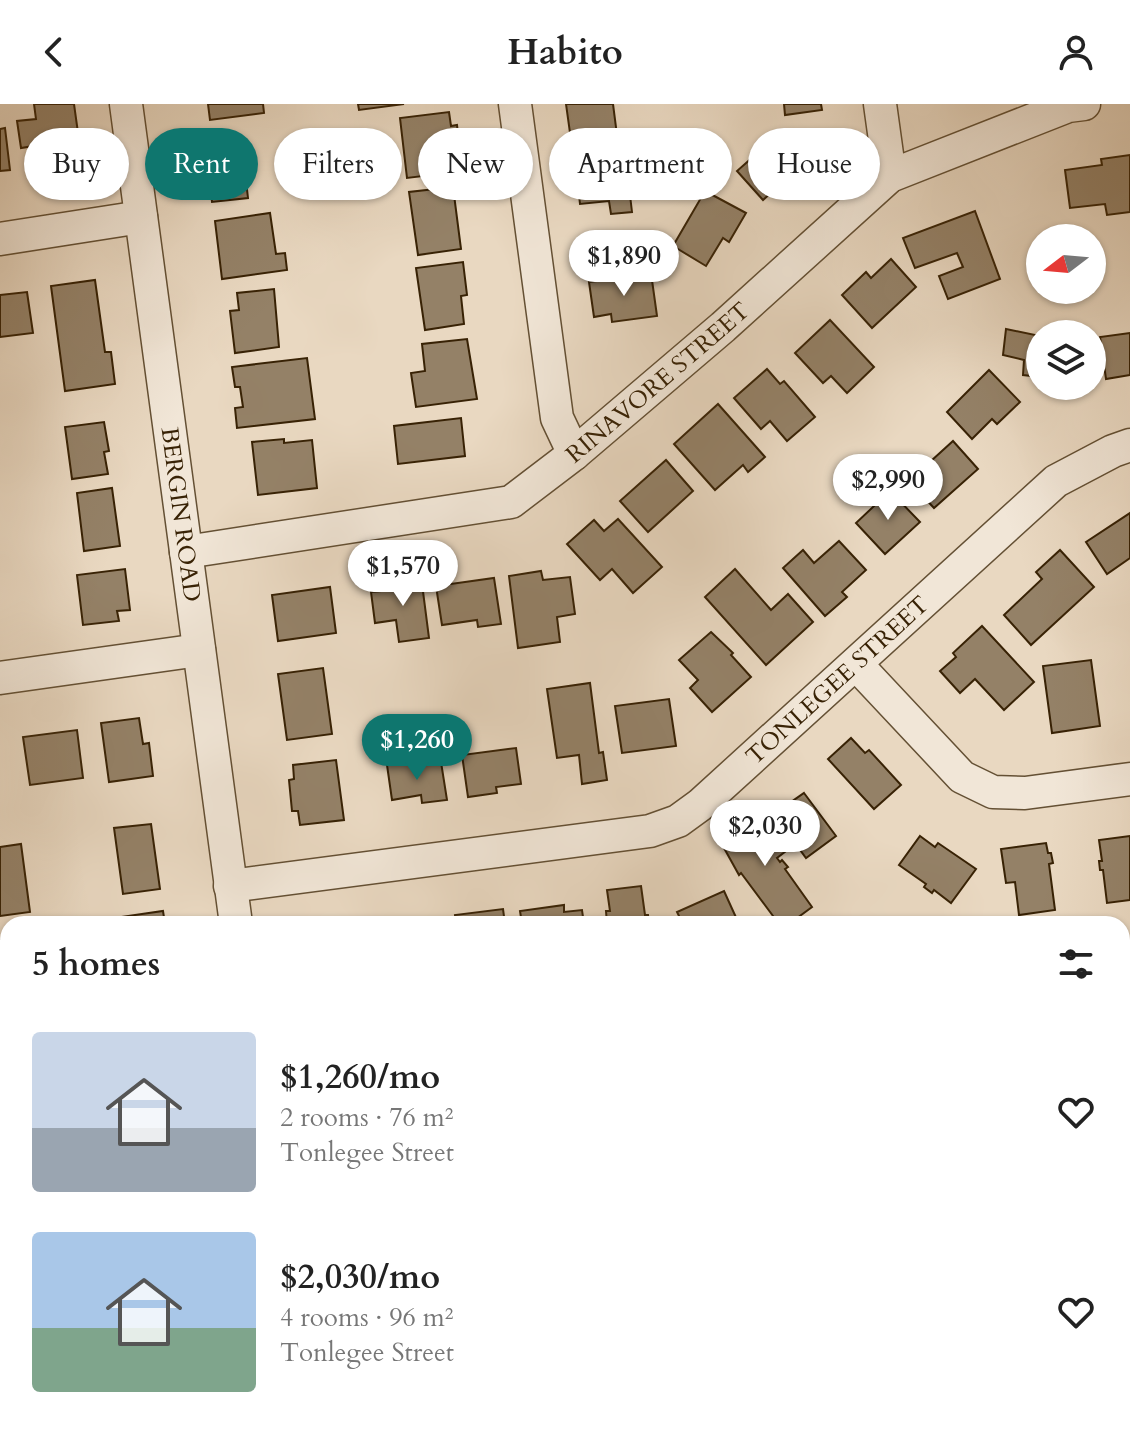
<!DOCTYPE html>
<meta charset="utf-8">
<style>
body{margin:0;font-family:Cardo,serif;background:#f2f2f2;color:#222;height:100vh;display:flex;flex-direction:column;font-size:30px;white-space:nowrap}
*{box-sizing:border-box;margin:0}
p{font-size:26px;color:#767676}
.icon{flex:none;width:44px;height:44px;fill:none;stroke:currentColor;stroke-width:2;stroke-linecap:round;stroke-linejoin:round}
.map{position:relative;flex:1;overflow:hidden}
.drawer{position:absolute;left:0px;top:812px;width:1130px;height:514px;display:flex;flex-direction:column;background:#fff;border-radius:24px 24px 0 0;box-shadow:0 2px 6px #0004}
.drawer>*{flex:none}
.top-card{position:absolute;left:24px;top:24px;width:1082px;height:72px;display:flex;gap:16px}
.needle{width:52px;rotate:254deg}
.fabs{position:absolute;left:1026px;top:120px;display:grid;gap:16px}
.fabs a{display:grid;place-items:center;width:80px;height:80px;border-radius:50%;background:#fff;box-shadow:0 2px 6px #0004;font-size:40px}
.price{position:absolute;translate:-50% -68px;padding:0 18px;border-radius:28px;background:#fff;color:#222;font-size:26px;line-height:52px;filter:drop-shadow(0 2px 4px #0008)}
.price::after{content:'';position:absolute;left:50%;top:48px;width:24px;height:18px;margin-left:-12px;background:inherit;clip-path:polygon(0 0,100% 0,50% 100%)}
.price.active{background:#0f766e;color:#fff}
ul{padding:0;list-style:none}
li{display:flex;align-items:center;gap:24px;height:200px;padding:0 32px}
li span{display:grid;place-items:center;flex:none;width:224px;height:160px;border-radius:8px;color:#555}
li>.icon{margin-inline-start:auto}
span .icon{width:96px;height:96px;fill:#fffc;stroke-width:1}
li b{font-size:34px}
h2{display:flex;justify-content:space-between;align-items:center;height:96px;padding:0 32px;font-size:34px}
.pill{padding:0 28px;border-radius:36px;background:#fff;box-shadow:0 2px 6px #0004;font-size:28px;line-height:72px}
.pill.active{background:#0f766e;color:#fff}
header{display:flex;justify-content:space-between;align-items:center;height:104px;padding:0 32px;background:#fff;font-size:36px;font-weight:600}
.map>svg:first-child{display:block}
.green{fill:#cbb9a1;stroke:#826e53;stroke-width:2}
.building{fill:#948167;stroke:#382205;stroke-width:2}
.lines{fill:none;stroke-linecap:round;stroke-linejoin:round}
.street-casing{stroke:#645034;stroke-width:35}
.street{stroke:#f1e6d7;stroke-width:32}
.labels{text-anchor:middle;stroke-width:6;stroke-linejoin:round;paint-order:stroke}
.street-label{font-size:24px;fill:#382205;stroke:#f1e6d7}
</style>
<header><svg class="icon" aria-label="back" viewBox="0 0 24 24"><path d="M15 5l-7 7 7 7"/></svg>Habito<svg class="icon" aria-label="person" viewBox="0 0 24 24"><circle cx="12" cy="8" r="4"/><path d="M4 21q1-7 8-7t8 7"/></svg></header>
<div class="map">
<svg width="1130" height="1325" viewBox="0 0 1130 1325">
<rect width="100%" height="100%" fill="#e9d8c1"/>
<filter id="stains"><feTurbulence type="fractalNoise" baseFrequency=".0025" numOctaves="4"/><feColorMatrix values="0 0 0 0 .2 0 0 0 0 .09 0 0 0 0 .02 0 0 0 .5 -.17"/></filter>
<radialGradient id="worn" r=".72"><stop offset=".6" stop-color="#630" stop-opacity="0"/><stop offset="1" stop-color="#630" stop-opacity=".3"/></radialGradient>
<!-- green -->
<path class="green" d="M1130,1200v125h-225l-1,-7h218v-117z"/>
<!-- building -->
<g class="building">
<path d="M34,0h40l5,36 -13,2 4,31 -25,4 -5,-32 -19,3 -4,-27 19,-2z"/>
<path d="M208,0h55l1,9 -54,7z"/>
<path d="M358,0h46l-45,6z"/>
<path d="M566,0h47l4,31 -46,5z"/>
<path d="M784,0h37l1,6 -37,5z"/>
<path d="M449,8l2,14 6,-1 2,18 -6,1 4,28 -50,6 -7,-60z"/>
<path d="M5,24l5,42 -10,1v-42z"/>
<path d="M780,29l34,40 -19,18 -10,-11 -22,20 -26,-29z"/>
<path d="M241,34l7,60 -36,4 -3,-24h-5l-4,-35z"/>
<path d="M625,49l7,59 -21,2 -2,-13 -29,3 -5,-45z"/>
<path d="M1130,51v57l-23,3 -2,-11 -35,4 -5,-38 37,-5 -1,-6z"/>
<path d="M453,83l8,62 -43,6 -9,-63z"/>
<path d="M705,87l41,22 -17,29 -6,-4 -17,28 -33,-20z"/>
<path d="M975,107l25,68 -52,20 -9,-23 24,-9 -6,-14 -42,15 -12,-30z"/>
<path d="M270,109l6,41 9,-1 2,17 -65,9 -7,-58z"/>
<path d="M891,155l25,28 -44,41 -30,-33 24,-23 5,6z"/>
<path d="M463,158l4,33 -6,1 3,28 -39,6 -9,-62z"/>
<path d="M631,169v3l20,-3 6,43 -45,6 -1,-8 -17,3 -5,-35 31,-4v-3z"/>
<path d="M95,176l10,72h6l4,32 -50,7 -14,-105z"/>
<path d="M274,185l5,58 -44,6 -5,-42 9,-1 -2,-17z"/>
<path d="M27,188l6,41 -33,4v-42z"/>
<path d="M830,216l44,47 -27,26 -16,-17 -8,7 -28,-30z"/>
<path d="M1006,225l34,7v41l-17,-2 1,-15 -21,-5z"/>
<path d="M1130,229v42l-24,4 -6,-42z"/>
<path d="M467,235l10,60 -61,8 -5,-34 14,-2 -3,-27z"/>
<path d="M307,254l8,61 -78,9 -2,-20 8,-1 -3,-20h-5l-3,-20z"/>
<path d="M767,265l13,15 4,-3 31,36 -28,24 -17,-20 -9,8 -27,-31z"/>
<path d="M989,266l31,32 -23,22 -5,-5 -20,20 -25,-27z"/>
<path d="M718,300l47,53 -17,15 -5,-7 -28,25 -41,-46z"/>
<path d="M461,314l4,38 -67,8 -4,-38z"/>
<path d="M104,318l5,29 -5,1 4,22 -36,5 -7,-52z"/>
<path d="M284,335v4l28,-3 5,48 -59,7 -6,-53z"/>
<path d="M953,337l25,28 -44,39 -25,-27z"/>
<path d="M666,356l27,31 -45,41 -28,-31z"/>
<path d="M112,384l8,58 -36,5 -7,-58z"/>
<path d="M890,387l30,31 -35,32 -29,-31z"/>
<path d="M1130,409v45l-23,16 -21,-32z"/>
<path d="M618,415l44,48 -29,26 -21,-24 -12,11 -33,-36 27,-24 10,11z"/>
<path d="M839,437l27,29 -24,22 5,5 -22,19 -42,-48 20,-18 11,13z"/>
<path d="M1060,446l34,37 -63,58 -27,-30 38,-36 -6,-7z"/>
<path d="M125,465l5,41 -13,1 2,10 -36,4 -6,-50z"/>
<path d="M735,465l36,41 17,-16 25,28 -47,43 -61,-68z"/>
<path d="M541,467l2,9 27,-3 5,37 -18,3 3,25 -42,6 -9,-72z"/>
<path d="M421,472l8,62 -30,4 -3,-22 -21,3 -4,-31 20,-2 -1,-10z"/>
<path d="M494,474l7,46 -23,3 -1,-7 -35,5 -6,-39z"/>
<path d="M330,483l6,46 -58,8 -6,-46z"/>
<path d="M982,522l52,56 -30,28 -29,-31 -15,14 -20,-22 16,-14 -3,-4z"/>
<path d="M711,528l22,21 -2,2 20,22 -39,35 -22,-24 8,-8 -19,-20z"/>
<path d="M1091,556l9,66 -48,7 -9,-67z"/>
<path d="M323,564l9,66 -45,6 -9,-66z"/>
<path d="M590,579l9,70 4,-1 4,28 -25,4 -3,-29 -22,3 -10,-69z"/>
<path d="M669,595l7,47 -54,7 -7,-47z"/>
<path d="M139,614l4,26 6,-1 4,33 -44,6 -8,-59z"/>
<path d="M77,626l6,48 -53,7 -7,-48z"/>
<path d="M851,634l14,15 4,-3 32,35 -27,24 -46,-50z"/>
<path d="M516,644l5,36 -25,3 1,6 -29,4 -6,-42z"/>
<path d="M336,656l8,60 -44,5 -2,-14h-6l-3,-31 5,-1 -1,-14z"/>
<path d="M410,657l1,5 30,-4 6,38 -25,3 -1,-8 -29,5 -5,-35z"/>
<path d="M804,689l32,43 -30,22 -32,-44z"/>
<path d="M756,707l30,40 -9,7 3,4 2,-2 6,7 -3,2 27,38 -23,17h-10l-38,-51 -2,2 -20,-36z"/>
<path d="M151,720l9,65 -37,5 -9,-66z"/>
<path d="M920,732l15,11 3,-4 38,26 -25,34 -17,-13 -2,3 -8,-6 2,-3 -27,-19z"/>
<path d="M1130,732v64l-23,3 -4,-33h-3l-1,-9h3l-3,-21z"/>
<path d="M1046,739l2,10h3l2,10 -4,1 6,46 -36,5 -4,-33 -9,1 -5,-34z"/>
<path d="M21,740l9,68 -30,4v-69z"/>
<path d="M641,782l4,29h3l1,9h-42l-1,-13h4l-3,-21z"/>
<path d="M724,787l15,33h-56l-6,-12z"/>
<path d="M564,801v7l18,-2 2,14h-62l-2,-13z"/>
<path d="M503,805l2,15h-49l-1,-9z"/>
<path d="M163,807l2,13h-50l-1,-6z"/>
<path d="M8,835v59l-8,1v-59z"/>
<path d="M1130,853v78l-8,1v-78z"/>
<path d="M8,915v59l-8,1v-59z"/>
<path d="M1130,950v54l-7,1 -1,-54z"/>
<path d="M8,992v61l-2,1 -6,-61z"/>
<path d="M1130,1152v43h-1l-5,-42z"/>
<path d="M47,1318l27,2 47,-2 1,7h-74z"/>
<path d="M202,1318h39l1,7h-39z"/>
<path d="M376,1318h32l1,7h-32z"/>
<path d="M444,1318h60l1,7h-60z"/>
<path d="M534,1318h60l1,7h-60z"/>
<path d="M636,1318h38l1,7h-38z"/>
<path d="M696,1318h76l6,7h-85l5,-5z"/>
<path d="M791,1318h49l-7,7h-35z"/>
</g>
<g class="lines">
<!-- street casing -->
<g class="street-casing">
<g id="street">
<path id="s1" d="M126,0l110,820"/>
<path d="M515,0l42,314 17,36"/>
<path d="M880,0l10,72"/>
<path d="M0,135l141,-22"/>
<path id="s2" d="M186,448l325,-50 63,-48 149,-127 167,-151 178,-70 16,-2"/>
<path d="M856,560l106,113 31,15 32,1 105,-14"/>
<path d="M0,574l199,-28"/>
<path id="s3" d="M230,782l420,-55 28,-10 22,-16 356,-324 57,-30 17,-6"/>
<path d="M304,1318l1,7"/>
</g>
</g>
<!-- street -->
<use href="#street" class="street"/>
</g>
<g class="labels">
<!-- street labels -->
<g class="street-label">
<text dy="8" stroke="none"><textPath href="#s2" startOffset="518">RINAVORE STREET</textPath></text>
<text dy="8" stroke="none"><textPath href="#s1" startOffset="414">BERGIN ROAD</textPath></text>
<text dy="8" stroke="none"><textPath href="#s3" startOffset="666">TONLEGEE STREET</textPath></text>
</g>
</g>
<rect width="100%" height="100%" filter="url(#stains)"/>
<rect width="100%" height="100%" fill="url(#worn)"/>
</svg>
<div class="fabs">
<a><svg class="needle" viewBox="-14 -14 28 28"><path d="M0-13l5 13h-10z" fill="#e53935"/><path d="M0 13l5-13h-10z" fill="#767676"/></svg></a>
<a><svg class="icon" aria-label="layers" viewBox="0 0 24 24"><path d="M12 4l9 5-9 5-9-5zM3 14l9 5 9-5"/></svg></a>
</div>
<b class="price" style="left:624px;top:194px">$1,890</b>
<b class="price" style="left:888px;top:418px">$2,990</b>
<b class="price" style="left:403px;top:504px">$1,570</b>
<b class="price active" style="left:417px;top:678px">$1,260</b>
<b class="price" style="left:765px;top:764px">$2,030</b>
<div class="top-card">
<a class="pill">Buy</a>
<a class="pill active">Rent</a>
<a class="pill">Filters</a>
<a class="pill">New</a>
<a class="pill">Apartment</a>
<a class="pill">House</a>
</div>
<section class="drawer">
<h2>5 homes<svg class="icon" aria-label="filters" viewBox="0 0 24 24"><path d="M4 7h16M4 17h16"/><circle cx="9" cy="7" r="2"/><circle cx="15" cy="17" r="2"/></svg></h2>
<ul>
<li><span style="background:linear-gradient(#c9d6e8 60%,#9aa5b1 0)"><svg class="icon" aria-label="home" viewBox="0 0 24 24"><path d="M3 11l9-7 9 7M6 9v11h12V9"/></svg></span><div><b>$1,260/mo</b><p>2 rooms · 76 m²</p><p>Tonlegee Street</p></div><svg class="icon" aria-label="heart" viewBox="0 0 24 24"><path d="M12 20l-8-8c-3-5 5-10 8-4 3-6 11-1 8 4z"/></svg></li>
<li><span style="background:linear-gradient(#a9c7e8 60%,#7fa58c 0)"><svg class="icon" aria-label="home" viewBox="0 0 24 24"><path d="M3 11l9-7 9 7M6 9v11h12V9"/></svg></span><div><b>$2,030/mo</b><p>4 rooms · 96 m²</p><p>Tonlegee Street</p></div><svg class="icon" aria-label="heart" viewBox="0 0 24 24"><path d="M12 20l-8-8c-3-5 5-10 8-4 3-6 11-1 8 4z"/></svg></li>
</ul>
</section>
</div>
